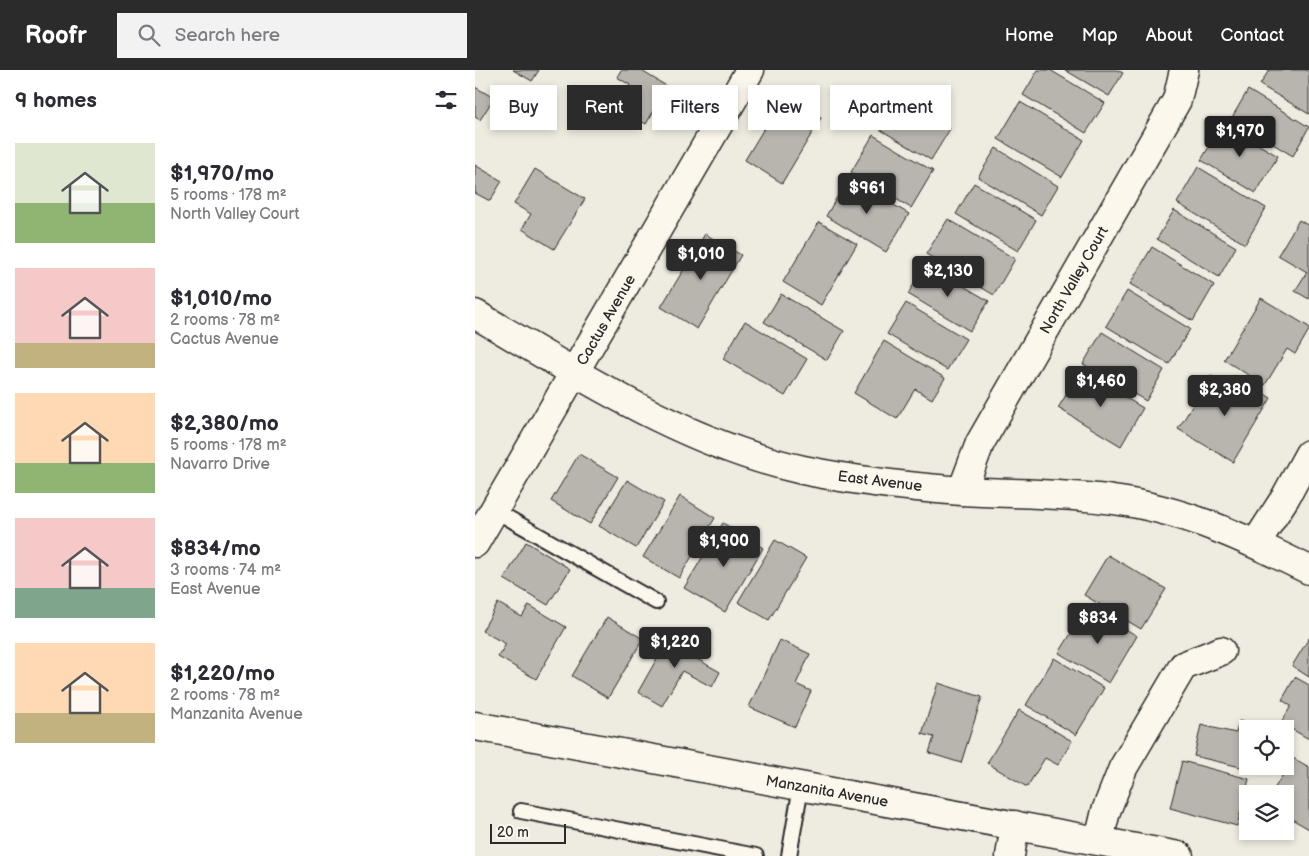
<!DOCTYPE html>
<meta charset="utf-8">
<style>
body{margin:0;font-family:"Balsamiq Sans",sans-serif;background:#f2f2f3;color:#2b2b33;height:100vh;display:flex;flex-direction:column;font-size:19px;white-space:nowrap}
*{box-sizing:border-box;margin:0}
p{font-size:16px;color:#7c7c81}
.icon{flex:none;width:28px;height:28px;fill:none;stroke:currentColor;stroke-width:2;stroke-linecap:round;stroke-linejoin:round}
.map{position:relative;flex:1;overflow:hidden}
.drawer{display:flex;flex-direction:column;background:#fff;width:475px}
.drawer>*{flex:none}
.hud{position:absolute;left:15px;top:15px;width:475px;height:45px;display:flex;gap:10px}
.buttons{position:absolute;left:764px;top:650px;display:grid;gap:10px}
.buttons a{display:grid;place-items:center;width:55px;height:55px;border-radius:0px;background:#fff;box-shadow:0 2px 8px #0003;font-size:25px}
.scale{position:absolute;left:15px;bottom:12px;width:76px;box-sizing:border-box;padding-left:5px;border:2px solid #2b2b2b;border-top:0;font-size:14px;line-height:18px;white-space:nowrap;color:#2b2b2b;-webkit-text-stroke:4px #fbf7ec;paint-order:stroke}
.price{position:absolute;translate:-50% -42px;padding:0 11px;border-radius:5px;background:#2b2b2b;color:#fff;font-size:16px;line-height:32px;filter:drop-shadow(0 1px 2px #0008)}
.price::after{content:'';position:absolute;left:50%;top:30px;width:15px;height:11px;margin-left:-8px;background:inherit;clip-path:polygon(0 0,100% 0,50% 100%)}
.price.active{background:#222;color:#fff}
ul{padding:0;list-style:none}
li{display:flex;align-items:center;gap:15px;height:125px;padding:0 15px}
li span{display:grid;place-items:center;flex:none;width:140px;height:100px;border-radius:0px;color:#555}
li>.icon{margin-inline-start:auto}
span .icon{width:60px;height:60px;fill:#fffc;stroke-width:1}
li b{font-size:21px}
h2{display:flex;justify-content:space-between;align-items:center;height:60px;padding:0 15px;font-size:21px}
.pill{padding:0 18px;border-radius:0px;background:#fff;box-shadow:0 2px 8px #0003;font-size:18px;line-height:45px}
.pill.active{background:#2b2b2b;color:#fff}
header{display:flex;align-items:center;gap:30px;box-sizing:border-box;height:70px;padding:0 25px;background:#2b2b2b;color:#fff}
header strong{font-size:24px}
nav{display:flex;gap:28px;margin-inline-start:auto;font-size:18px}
.search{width:350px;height:45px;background:#f2f2f3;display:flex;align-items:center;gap:12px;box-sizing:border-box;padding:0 18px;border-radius:0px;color:#7c7c81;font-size:19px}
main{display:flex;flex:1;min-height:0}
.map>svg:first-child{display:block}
.building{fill:#b8b5ae;stroke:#2b2b2b}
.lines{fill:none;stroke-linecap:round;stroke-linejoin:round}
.lane-casing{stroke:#2b2b2b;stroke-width:18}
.street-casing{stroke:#2b2b2b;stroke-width:31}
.secondary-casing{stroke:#2b2b2b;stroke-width:31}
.lane{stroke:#fbf7ec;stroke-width:14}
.street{stroke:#fbf7ec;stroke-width:28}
.secondary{stroke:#fbf7ec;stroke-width:28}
.labels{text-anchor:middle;stroke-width:5;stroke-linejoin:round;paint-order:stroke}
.street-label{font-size:15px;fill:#2b2b2b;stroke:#fbf7ec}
</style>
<header>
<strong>Roofr</strong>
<div class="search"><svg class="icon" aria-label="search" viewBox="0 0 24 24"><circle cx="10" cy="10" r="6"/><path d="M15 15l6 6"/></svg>Search here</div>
<nav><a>Home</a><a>Map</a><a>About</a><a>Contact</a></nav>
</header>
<main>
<section class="drawer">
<h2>9 homes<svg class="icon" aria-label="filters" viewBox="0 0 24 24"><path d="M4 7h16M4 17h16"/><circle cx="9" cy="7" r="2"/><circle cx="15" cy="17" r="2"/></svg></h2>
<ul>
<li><span style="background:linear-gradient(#dfe7d0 60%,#8fb573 0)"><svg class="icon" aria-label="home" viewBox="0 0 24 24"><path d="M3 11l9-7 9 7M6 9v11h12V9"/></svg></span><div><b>$1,970/mo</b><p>5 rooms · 178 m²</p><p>North Valley Court</p></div></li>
<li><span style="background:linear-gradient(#f6c9c9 75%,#c2b280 0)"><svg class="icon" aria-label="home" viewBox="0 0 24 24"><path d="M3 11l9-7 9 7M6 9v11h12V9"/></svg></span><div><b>$1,010/mo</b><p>2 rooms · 78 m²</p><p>Cactus Avenue</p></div></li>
<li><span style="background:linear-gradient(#ffd9b3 70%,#8fb573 0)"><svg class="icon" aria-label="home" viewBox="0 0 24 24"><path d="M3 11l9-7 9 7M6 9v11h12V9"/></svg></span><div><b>$2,380/mo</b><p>5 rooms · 178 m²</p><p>Navarro Drive</p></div></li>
<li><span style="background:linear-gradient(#f6c9c9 70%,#7fa58c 0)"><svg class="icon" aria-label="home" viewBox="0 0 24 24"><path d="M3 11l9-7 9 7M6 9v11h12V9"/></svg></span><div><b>$834/mo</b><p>3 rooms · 74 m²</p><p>East Avenue</p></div></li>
<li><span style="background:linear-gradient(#ffd9b3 70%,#c2b280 0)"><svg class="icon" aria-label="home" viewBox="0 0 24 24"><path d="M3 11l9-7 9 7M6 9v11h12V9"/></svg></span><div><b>$1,220/mo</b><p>2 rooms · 78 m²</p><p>Manzanita Avenue</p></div></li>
</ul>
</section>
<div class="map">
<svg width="834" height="786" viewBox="0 0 834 786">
<rect width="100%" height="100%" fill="#eeebe0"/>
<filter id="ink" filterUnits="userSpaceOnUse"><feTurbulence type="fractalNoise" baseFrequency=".02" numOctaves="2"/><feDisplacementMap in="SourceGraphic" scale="10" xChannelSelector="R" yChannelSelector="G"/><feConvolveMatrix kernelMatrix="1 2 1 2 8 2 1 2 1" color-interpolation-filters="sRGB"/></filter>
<g filter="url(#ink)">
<!-- building -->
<g class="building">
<path d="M38,0h26l-7,11z"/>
<path d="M146,0h19l28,17 -22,37 -30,-18 14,-21 -13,-8z"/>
<path d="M563,0h12l55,33 -19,30 -63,-38z"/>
<path d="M590,0h52l6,3 -14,23z"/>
<path d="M794,0h37l3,2v42l-49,-29z"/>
<path d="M0,17l19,11 -14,22 -5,-3z"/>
<path d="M773,20l61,37 -16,29 -62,-37z"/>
<path d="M415,22l60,37 -19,31 -60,-36z"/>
<path d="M309,25l37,23 -39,65 -37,-23z"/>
<path d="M545,32l64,38 -22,37 -64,-38z"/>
<path d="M748,54l55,32 -22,37 -55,-33z"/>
<path d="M398,65l60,36 -22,37 -60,-36z"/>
<path d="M521,78l62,38 -17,29 -63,-38z"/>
<path d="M0,95l27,16 -12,20 -15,-8z"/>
<path d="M723,97l68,41 -21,36 -68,-41z"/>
<path d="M60,99l50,30 -31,50 -32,-20 9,-15 -17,-10z"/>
<path d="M373,108l61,36 -23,38 -60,-36z"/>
<path d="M499,113l62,37 -18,31 -62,-37z"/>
<path d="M699,140l62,37 -17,30 -62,-38z"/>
<path d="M473,149l67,40 -21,36 -68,-41z"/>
<path d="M824,150l10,6v73l-14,-8 12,-19 -29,-17z"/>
<path d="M344,152l38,22 -36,61 -38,-23z"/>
<path d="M230,164l36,21 -44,74 -36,-22z"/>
<path d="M677,177l62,38 -21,36 -63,-37z"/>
<path d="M451,194l63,37 -19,30 -62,-37z"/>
<path d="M652,221l63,38 -21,35 -63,-38z"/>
<path d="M306,224l63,37 -17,29 -63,-38z"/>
<path d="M786,228l48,29v3l-14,24 -8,-5 -22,36 -41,-25z"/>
<path d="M431,233l60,36 -19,31 -60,-36z"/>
<path d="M270,251l62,38 -22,37 -62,-37z"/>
<path d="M627,262l62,38 -18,31 -63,-37z"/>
<path d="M409,271l61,37 -13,21 -17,-10 -18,30 -43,-26z"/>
<path d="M606,301l62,37 -22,38 -63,-38z"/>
<path d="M736,306l27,16 7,-10 26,16 -38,64 -55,-33z"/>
<path d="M104,384l39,23 -28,47 -39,-23z"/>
<path d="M152,410l37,22 -28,46 -37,-22z"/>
<path d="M205,426l35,22 -36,60 -36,-21z"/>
<path d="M248,453l40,25 -38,64 -41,-24z"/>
<path d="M300,470l31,18 -37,62 -31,-18z"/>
<path d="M51,472l44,27 -22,36 -44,-26z"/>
<path d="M633,485l58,34 -25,40 -57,-34z"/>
<path d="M23,533l24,14 7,-12 37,22 -30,52 -38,-22 8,-13 -24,-13z"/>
<path d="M613,536l49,30 -28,47 -50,-30z"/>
<path d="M132,547l36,22 -35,59 -36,-22z"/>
<path d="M198,560l24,14 -7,11 30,17 -8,15 -30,-16 -20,35 -24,-14z"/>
<path d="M834,568v39l-17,-11z"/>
<path d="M305,570l30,14 -14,30 15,7 -16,36 -46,-20z"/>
<path d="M579,588l50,30 -28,47 -50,-30z"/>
<path d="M820,607l14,8v54l-28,-16 10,-17 -9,-6z"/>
<path d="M463,613l44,14 -21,66 -32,-10 5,-16 -12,-3z"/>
<path d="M544,640l53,31 -14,24 -13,-7 -18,29 -40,-24z"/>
<path d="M764,651l35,8h-27v37h20l-1,7 -72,-17 7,-31 35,8z"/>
<path d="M818,688l16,9v62l-24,-14v-21h-14z"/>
<path d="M707,691l67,18 -12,47 -67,-18z"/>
</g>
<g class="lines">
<!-- lane casing -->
<g class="lane-casing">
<g id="lane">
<path d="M19,440l162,92"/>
<path d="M46,741l235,45"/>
<path d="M314,786l12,-70"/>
</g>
</g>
<!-- street casing -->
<g class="street-casing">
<g id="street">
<path d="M487,421l18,-48 197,-343 7,-30"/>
<path d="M0,473l275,-473"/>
<path d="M781,473l29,-45 24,-44"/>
<path d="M0,656l704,130"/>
<path d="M624,770l7,-29 17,-43 60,-102 38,-15"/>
<path d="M535,786l5,-31"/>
</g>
</g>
<!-- secondary casing -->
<g class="secondary-casing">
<path id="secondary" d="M0,244c103,60 209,130 328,156 53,11 106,17 159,21 50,3 101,2 151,9 70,9 134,39 196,70"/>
</g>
<!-- lane -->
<use href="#lane" class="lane"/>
<!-- street -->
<use href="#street" class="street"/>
<!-- secondary -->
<use href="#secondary" class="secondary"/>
</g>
</g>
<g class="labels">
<!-- street labels -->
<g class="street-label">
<text transform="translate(599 210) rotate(-60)" y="5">North Valley Court</text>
<text transform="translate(131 250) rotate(-60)" y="5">Cactus Avenue</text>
<text transform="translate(405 411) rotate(7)" y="5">East Avenue</text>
<text transform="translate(352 721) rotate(10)" y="5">Manzanita Avenue</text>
</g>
</g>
</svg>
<div class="buttons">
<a><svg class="icon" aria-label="locate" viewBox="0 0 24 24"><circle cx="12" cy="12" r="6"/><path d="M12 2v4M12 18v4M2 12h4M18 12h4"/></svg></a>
<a><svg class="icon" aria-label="layers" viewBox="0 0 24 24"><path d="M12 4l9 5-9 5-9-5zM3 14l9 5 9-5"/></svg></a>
</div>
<div class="scale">20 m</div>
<b class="price active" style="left:765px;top:88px">$1,970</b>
<b class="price" style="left:392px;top:145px">$961</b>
<b class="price" style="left:226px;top:211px">$1,010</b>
<b class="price" style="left:473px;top:228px">$2,130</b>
<b class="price" style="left:626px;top:338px">$1,460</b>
<b class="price" style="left:750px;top:347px">$2,380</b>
<b class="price" style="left:249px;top:498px">$1,900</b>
<b class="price" style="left:623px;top:575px">$834</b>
<b class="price" style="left:200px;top:599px">$1,220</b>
<div class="hud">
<a class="pill">Buy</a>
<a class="pill active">Rent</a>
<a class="pill">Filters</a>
<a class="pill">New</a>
<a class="pill">Apartment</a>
</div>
</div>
</main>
